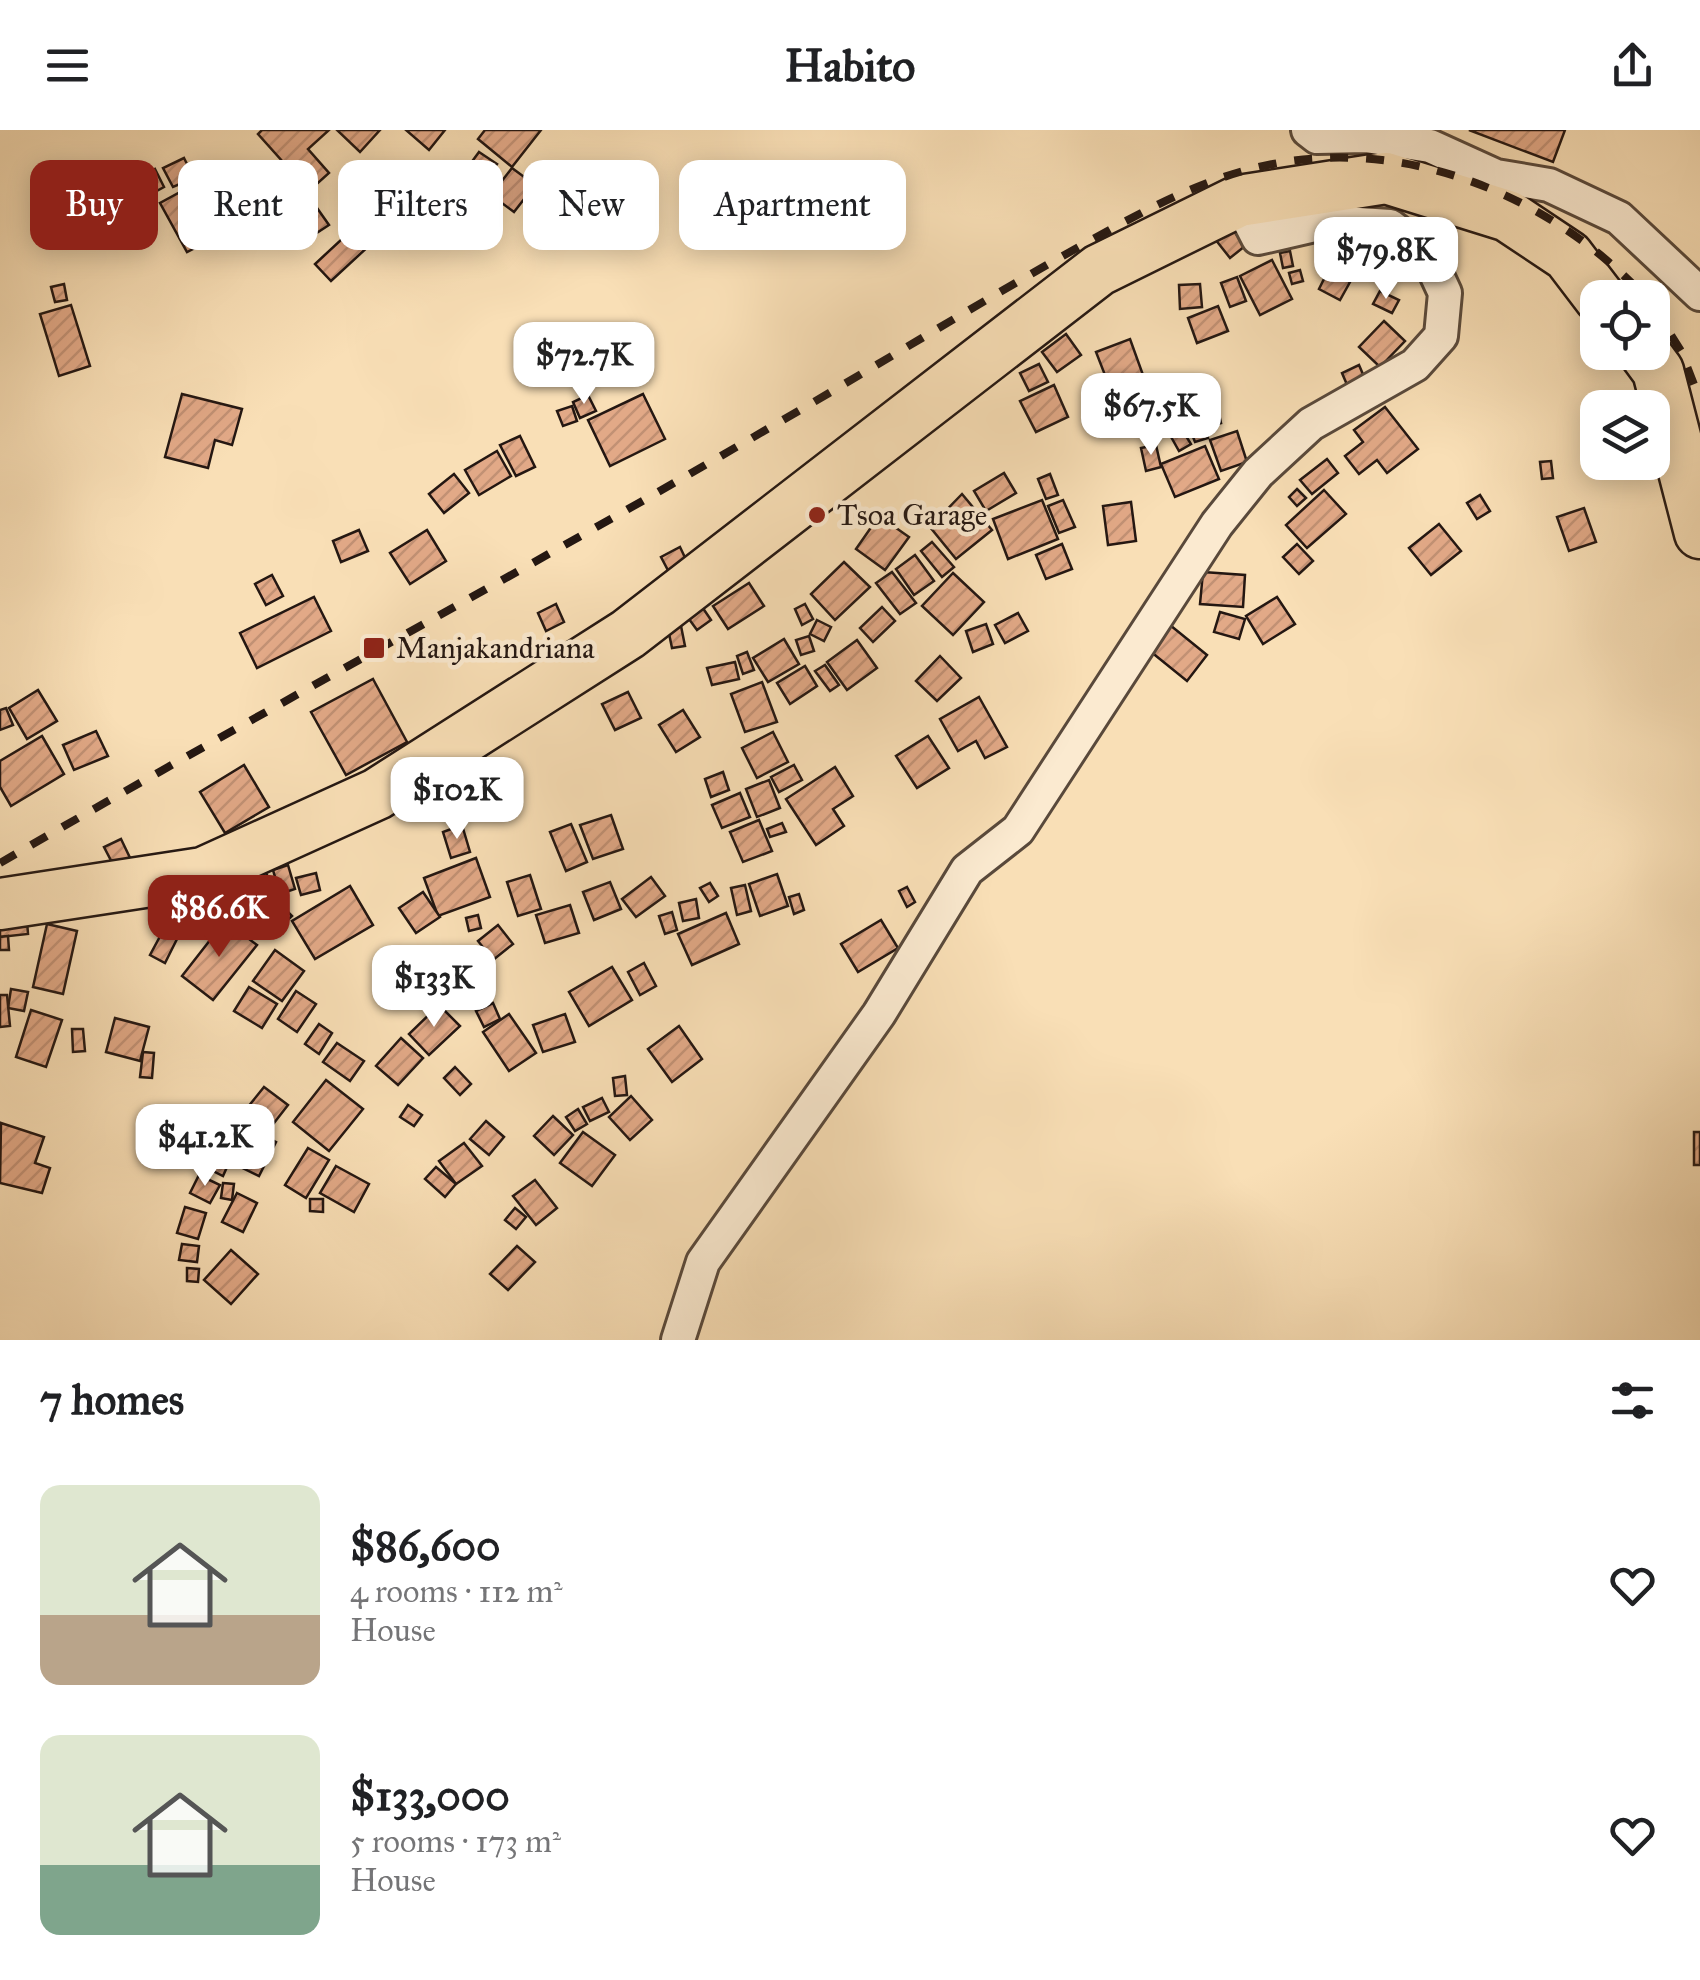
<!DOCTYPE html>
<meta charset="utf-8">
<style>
body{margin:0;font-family:"IM FELL Great Primer",serif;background:#f6f6f6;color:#202124;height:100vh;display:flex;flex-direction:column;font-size:38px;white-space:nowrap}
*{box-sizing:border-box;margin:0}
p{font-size:32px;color:#757577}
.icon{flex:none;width:55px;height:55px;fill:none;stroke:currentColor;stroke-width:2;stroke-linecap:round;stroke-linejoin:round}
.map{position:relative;height:1210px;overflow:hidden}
.drawer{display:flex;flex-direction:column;background:#fff;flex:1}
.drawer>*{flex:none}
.hud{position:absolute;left:30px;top:30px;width:1000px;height:90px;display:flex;gap:20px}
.tools{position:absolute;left:1580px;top:150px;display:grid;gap:20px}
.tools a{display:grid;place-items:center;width:90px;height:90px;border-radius:20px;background:#fff;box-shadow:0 5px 25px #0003;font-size:50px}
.price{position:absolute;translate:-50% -85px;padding:0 22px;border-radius:20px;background:#fff;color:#222;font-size:32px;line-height:65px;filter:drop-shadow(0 2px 5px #0008)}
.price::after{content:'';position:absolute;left:50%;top:60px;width:30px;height:22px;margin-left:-15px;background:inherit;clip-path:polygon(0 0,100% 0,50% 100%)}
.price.active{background:#8f2418;color:#fff}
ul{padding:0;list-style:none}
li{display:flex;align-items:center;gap:30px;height:250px;padding:0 40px}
li span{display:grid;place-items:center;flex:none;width:280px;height:200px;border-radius:20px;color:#555}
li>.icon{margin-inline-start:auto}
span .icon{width:120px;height:120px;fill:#fffc;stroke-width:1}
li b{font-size:42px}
h2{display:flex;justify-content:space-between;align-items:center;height:120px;padding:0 40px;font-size:42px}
.chip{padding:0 35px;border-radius:20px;background:#fff;box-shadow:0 5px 25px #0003;font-size:35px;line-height:90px}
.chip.active{background:#8f2418;color:#fff}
header{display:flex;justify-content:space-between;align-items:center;height:130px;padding:0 40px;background:#fff;font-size:45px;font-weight:800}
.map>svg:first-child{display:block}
.building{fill:url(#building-hatch);stroke:#241712;stroke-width:2.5}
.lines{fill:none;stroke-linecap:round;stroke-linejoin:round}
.street-casing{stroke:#59493b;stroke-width:38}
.primary-casing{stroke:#241712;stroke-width:55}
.street{stroke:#fbead0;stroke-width:32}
.primary{stroke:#f9dfb6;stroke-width:50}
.rail{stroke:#241712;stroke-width:8;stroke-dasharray:18 18;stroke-linecap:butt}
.poi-dot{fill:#8f2418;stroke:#fbead0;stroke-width:4}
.labels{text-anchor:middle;stroke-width:9;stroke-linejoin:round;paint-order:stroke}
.poi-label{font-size:30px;fill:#241712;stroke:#fbead0;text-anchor:start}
</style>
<header><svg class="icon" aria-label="menu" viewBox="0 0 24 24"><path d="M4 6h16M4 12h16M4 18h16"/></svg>Habito<svg class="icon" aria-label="share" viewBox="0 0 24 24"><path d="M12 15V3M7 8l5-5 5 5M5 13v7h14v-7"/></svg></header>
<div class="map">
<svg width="1700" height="1210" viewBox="0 0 1700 1210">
<defs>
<pattern id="building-hatch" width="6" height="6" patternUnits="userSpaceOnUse" patternTransform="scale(2.5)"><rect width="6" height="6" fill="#e2a987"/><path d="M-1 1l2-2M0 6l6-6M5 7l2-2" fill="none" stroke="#c29174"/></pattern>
</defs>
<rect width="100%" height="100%" fill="#f9dfb6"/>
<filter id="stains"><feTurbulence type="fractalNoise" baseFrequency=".002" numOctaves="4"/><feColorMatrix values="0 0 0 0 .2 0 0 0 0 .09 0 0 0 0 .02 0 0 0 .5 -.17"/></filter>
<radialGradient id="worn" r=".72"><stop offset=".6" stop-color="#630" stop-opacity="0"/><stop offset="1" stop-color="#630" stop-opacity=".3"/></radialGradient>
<!-- building -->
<g class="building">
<path d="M262,0h67l-21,19 21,24 -20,18 -51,-57z"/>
<path d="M337,0h43l-20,22z"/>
<path d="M406,0h39l-16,20z"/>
<path d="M485,0h56l-29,37 -34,-28z"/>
<path d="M1469,0h96l-12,32z"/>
<path d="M479,22l18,12 -19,27 -18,-13z"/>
<path d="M184,28l10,20 -21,9 -10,-19z"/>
<path d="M512,38l23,17 -21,27 -23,-17z"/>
<path d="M155,39l9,18 -13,7 -9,-19z"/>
<path d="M206,48l26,51 -45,23 -27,-49z"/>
<path d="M393,49l17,13 -21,28 -17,-12z"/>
<path d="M310,68l19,27 -20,13 -18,-26z"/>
<path d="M369,84l16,17 -54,50 -16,-17z"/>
<path d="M1231,97l14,19 -15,12 -15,-19z"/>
<path d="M1290,121l3,15 -10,2 -3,-15z"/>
<path d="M1272,130l20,39 -32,16 -20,-39z"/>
<path d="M1300,140l3,11 -11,3 -3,-11z"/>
<path d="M1328,141l22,11 -10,18 -21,-11z"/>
<path d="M1237,147l9,24 -16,6 -9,-24z"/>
<path d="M64,154l3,16 -12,2 -4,-15z"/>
<path d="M1200,154l2,23 -22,2 -1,-24z"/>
<path d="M1380,161l19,9 -7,13 -19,-9z"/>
<path d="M71,175l19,61 -31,10 -19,-62z"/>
<path d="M1218,176l10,25 -31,12 -9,-25z"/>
<path d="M1384,191l21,20 -25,26 -21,-20z"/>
<path d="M1066,204l15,21 -24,17 -15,-20z"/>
<path d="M1130,209l13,36 -33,13 -14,-36z"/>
<path d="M1039,234l9,18 -19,9 -9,-18z"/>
<path d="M1359,235l6,14 -17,8 -6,-14z"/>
<path d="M1054,255l14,32 -32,15 -16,-31z"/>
<path d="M182,264l60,15 -10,36 -17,-5 -7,28 -43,-11z"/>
<path d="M643,264l22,45 -55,27 -22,-46z"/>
<path d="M588,265l8,16 -16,7 -7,-16z"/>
<path d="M572,276l5,15 -14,5 -6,-15z"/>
<path d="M1385,277l33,42 -31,24 -10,-13 -18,14 -14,-18 18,-14 -9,-12z"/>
<path d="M1218,279l3,14 -11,3 -4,-14z"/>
<path d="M1200,289l8,19 -13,4 -7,-18z"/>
<path d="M1181,298l10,16 -12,7 -9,-16z"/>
<path d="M1237,301l10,31 -26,9 -11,-31z"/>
<path d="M520,306l15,31 -19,9 -16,-31z"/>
<path d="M1156,315l5,22 -15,4 -5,-23z"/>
<path d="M1205,316l14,33 -44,18 -14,-33z"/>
<path d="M497,321l14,25 -32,19 -14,-25z"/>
<path d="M1327,329l11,14 -26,21 -12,-14z"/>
<path d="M1551,331l2,17 -11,1 -2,-17z"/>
<path d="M1004,343l12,20 -30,18 -12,-20z"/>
<path d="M454,344l15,19 -25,20 -15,-19z"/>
<path d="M1050,344l8,21 -12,4 -8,-20z"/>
<path d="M1297,359l9,9 -9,8 -8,-9z"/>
<path d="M1324,360l22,24 -39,34 -21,-23z"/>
<path d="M962,364l30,36 -36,29 -26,-32z"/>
<path d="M1480,365l10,16 -13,8 -10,-16z"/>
<path d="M1042,370l16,39 -50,20 -15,-40z"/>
<path d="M1063,370l12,27 -16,6 -11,-27z"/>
<path d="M1131,372l5,39 -28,4 -5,-39z"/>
<path d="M1584,378l12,34 -27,9 -12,-34z"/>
<path d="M879,386l30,21 -24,33 -29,-21z"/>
<path d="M1439,394l22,27 -30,24 -22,-27z"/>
<path d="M359,400l9,21 -27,11 -8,-21z"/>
<path d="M427,400l19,31 -36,23 -20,-31z"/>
<path d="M932,412l22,25 -12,10 -21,-26z"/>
<path d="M1062,414l10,25 -26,10 -10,-24z"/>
<path d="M1297,414l16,17 -14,13 -16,-17z"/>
<path d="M680,417l9,19 -18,10 -10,-19z"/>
<path d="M915,425l19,26 -20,14 -18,-26z"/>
<path d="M844,432l26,25 -35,33 -24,-26z"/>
<path d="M892,442l24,31 -16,11 -24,-31z"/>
<path d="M1203,442l42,3 -2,32 -43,-3z"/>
<path d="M953,443l31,29 -31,33 -31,-29z"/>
<path d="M272,445l11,21 -17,9 -11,-21z"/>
<path d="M749,453l15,23 -36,23 -15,-23z"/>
<path d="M314,467l17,34 -74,37 -17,-35z"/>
<path d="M1277,467l18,27 -32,20 -17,-28z"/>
<path d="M696,468l15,22 -14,10 -16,-22z"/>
<path d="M556,474l8,18 -18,9 -8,-18z"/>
<path d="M805,474l8,15 -11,6 -7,-16z"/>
<path d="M882,477l13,14 -22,21 -13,-14z"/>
<path d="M1220,482l25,7 -6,20 -25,-7z"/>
<path d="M1018,483l10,18 -23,12 -10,-18z"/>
<path d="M679,486l6,30 -13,2 -6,-29z"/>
<path d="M817,490l14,7 -7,14 -14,-7z"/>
<path d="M1165,491l42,34 -20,26 -42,-34z"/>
<path d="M986,494l7,20 -20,8 -7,-21z"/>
<path d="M809,506l5,15 -13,4 -5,-15z"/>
<path d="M784,509l15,25 -31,18 -15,-24z"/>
<path d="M857,510l20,28 -30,22 -20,-28z"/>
<path d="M747,522l7,18 -11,4 -6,-18z"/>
<path d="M940,526l21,22 -24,23 -21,-20z"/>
<path d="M735,532l4,17 -27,6 -5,-17z"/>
<path d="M825,535l14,20 -9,6 -15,-20z"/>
<path d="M805,536l12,20 -27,18 -13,-21z"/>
<path d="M373,549l34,63 -61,33 -35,-63z"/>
<path d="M762,552l15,40 -32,10 -14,-38z"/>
<path d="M38,560l19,31 -30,18 -18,-31z"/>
<path d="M628,562l13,26 -26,12 -13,-26z"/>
<path d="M979,567l28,50 -22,11 -9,-17 -18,10 -18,-32z"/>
<path d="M6,578l7,17 -13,5v-20z"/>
<path d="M683,580l17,27 -24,15 -17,-27z"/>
<path d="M96,601l12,25 -34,14 -11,-25z"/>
<path d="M773,602l15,30 -31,16 -15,-30z"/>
<path d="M42,606l22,38 -53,32 -11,-19v-26z"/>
<path d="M928,606l21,32 -32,20 -21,-32z"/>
<path d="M244,635l25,42 -44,26 -25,-41z"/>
<path d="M794,635l8,15 -23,12 -8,-15z"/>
<path d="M835,637l18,29 -20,13 11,17 -28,19 -30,-46z"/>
<path d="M723,642l6,18 -18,7 -6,-18z"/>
<path d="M769,650l11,28 -23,9 -11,-28z"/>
<path d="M740,663l10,24 -28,11 -10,-23z"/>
<path d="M611,685l12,34 -30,10 -13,-34z"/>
<path d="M759,690l13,31 -29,11 -13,-30z"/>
<path d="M782,693l4,9 -16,5 -3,-8z"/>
<path d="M571,694l16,38 -21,9 -16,-39z"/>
<path d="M462,695l8,27 -19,6 -8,-26z"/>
<path d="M121,709l11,23 -16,8 -12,-23z"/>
<path d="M476,728l14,39 -52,19 -14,-38z"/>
<path d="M288,735l7,24 -15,5 -7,-24z"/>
<path d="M316,743l4,17 -19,5 -5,-17z"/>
<path d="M777,744l11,32 -28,10 -11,-32z"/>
<path d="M267,745l9,17 -21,10 -8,-16z"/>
<path d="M530,745l11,34 -23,7 -11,-34z"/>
<path d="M651,747l14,19 -29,21 -14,-18z"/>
<path d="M610,752l11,27 -27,11 -11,-28z"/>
<path d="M710,753l8,13 -9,6 -9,-14z"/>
<path d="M745,755l6,26 -14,4 -6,-27z"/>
<path d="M350,756l23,39 -58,34 -23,-38z"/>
<path d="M907,757l8,15 -8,5 -8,-16z"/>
<path d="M423,762l17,25 -24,16 -17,-25z"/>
<path d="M799,764l5,16 -10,4 -5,-17z"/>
<path d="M696,769l3,19 -16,3 -4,-18z"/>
<path d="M280,774l12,12 -14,13 -12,-12z"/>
<path d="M570,775l9,28 -34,10 -9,-28z"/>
<path d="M672,782l5,18 -12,4 -6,-18z"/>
<path d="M726,783l13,31 -47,21 -14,-31z"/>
<path d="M478,785l3,13 -12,3 -3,-13z"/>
<path d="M881,790l17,28 -40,24 -17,-28z"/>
<path d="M27,791l1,13 -28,3v-13z"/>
<path d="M225,791l32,24 -44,55 -31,-24z"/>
<path d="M47,794l30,7 -14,63 -30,-7z"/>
<path d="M498,795l15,19 -20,16 -15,-19z"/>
<path d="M164,799l14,8 -13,26 -15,-8z"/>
<path d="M8,806l1,14h-9v-13z"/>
<path d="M275,820l29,21 -22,30 -29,-20z"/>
<path d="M644,833l12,23 -16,9 -12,-23z"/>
<path d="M612,837l20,33 -43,26 -20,-34z"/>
<path d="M249,857l28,17 -15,24 -28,-17z"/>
<path d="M11,859l17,3 -4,19 -16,-3z"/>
<path d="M296,861l20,13 -19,28 -19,-13z"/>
<path d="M0,865h7l3,31 -10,1z"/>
<path d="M493,873l7,16 -16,8 -8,-16z"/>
<path d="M439,875l21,21 -31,29 -20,-21z"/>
<path d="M31,880l31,10 -16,47 -30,-10z"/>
<path d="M509,884l27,39 -27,18 -26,-39z"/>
<path d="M565,884l10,28 -32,10 -10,-27z"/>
<path d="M115,888l34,9 -9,34 -34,-9z"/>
<path d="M319,894l13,9 -13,21 -14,-10z"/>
<path d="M679,896l23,33 -30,23 -24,-33z"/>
<path d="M72,899h11l2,22 -12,1z"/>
<path d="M401,908l22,20 -25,27 -22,-19z"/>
<path d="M337,913l27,18 -14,20 -27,-19z"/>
<path d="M143,922l11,1 -2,25 -12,-1z"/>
<path d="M455,937l16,17 -11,11 -16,-17z"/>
<path d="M625,946l2,19 -12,1 -2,-18z"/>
<path d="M326,950l37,29 -34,42 -36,-29z"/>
<path d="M264,957l24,18 -21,27 -24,-19z"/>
<path d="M631,966l21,24 -22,20 -21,-23z"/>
<path d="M602,968l7,14 -19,9 -7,-14z"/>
<path d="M408,975l14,10 -8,11 -14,-9z"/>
<path d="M578,979l9,15 -12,7 -9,-14z"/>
<path d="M553,986l20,19 -19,20 -20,-19z"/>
<path d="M232,989l44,23 -17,34 -45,-22z"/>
<path d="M486,991l18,16 -15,18 -19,-16z"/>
<path d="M1,993l43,14 -9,26 15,5 -8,25 -42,-10z"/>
<path d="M583,1002l32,23 -23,31 -32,-23z"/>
<rect x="1694" y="1002" width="6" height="33"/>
<path d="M464,1013l18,23 -26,18 -17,-23z"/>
<path d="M308,1018l21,12 -23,38 -21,-13z"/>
<path d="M216,1031l11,6 -4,9 -12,-6z"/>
<path d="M336,1036l33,18 -15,28 -34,-19z"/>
<path d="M436,1037l20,17 -11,13 -20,-18z"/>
<path d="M199,1045l21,10 -10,18 -20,-10z"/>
<path d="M535,1050l22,28 -21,17 -23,-29z"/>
<path d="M223,1053l11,1 -2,16 -11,-2z"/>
<path d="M237,1063l20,10 -14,29 -21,-10z"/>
<path d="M310,1069h13v13l-13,-1z"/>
<path d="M185,1077l21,6 -8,26 -21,-6z"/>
<path d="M515,1078l11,9 -10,12 -11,-9z"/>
<path d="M182,1114l17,2 -2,16 -18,-2z"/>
<path d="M517,1116l18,16 -27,28 -18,-16z"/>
<path d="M231,1120l27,24 -27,30 -27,-24z"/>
<path d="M187,1138l12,1 -1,13 -11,-1z"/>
</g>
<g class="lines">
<!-- street casing -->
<g class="street-casing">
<g id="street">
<path d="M1308,0l9,7 49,-1 64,10 66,30 53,9 70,33 81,76"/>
<path d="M678,1210l25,-78 176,-248 88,-144 51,-40 199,-306 41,-51 53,-49 104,-59 26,-29 4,-43 -18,-39 -37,-28 -62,-4 -70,16 -19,-37"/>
</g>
</g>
<!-- primary casing -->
<g class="primary-casing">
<g id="primary">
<path d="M1644,222l14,19 42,162"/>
<path d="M0,774l203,-31 174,-79 251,-160 471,-364 140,-69 147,-23 122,38 60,40 32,42"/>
</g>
</g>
<!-- street -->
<use href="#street" class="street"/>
<!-- primary -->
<use href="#primary" class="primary"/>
<!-- rail -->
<g class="rail">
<path d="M1652,175l29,46 19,49"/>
<path d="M0,733c257,-149 519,-289 776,-439 95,-55 188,-112 283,-166 67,-37 138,-80 214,-94 138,-27 281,34 373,134"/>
</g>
</g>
<!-- markers -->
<g class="poi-dot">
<circle cx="817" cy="385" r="10"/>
<rect x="362" y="506" width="24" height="24" rx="5"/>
</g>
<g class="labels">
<!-- poi labels -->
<g class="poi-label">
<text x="837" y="395">Tsoa Garage</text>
<text x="396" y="528">Manjakandriana</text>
</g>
</g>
<rect width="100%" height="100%" filter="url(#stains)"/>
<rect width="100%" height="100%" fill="url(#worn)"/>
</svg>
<div class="tools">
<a><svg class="icon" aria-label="locate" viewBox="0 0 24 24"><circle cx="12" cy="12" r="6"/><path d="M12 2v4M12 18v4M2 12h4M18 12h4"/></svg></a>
<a><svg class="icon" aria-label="layers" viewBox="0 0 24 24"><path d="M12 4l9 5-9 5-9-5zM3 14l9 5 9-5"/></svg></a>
</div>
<b class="price" style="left:1386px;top:172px">$79.8K</b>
<b class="price" style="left:584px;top:277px">$72.7K</b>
<b class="price" style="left:1151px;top:328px">$67.5K</b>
<b class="price" style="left:457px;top:712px">$102K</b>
<b class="price active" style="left:219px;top:830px">$86.6K</b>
<b class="price" style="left:434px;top:900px">$133K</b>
<b class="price" style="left:205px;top:1059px">$41.2K</b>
<div class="hud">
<a class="chip active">Buy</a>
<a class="chip">Rent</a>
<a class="chip">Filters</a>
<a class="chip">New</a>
<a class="chip">Apartment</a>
</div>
</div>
<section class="drawer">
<h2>7 homes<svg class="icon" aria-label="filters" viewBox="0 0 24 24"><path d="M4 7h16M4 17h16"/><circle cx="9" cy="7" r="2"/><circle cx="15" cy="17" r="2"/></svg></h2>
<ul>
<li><span style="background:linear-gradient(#dfe7d0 65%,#b9a48a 0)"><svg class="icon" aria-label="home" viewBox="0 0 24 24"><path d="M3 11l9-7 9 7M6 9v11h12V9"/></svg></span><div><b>$86,600</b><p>4 rooms · 112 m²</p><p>House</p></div><svg class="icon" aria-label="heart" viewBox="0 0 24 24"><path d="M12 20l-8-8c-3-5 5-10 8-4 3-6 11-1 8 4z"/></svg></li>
<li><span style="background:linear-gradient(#dfe7d0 65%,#7fa58c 0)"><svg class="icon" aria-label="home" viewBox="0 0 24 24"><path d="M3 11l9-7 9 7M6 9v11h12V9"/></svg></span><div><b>$133,000</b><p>5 rooms · 173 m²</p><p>House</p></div><svg class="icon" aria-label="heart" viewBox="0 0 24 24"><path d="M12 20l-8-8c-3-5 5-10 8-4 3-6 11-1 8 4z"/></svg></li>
</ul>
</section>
